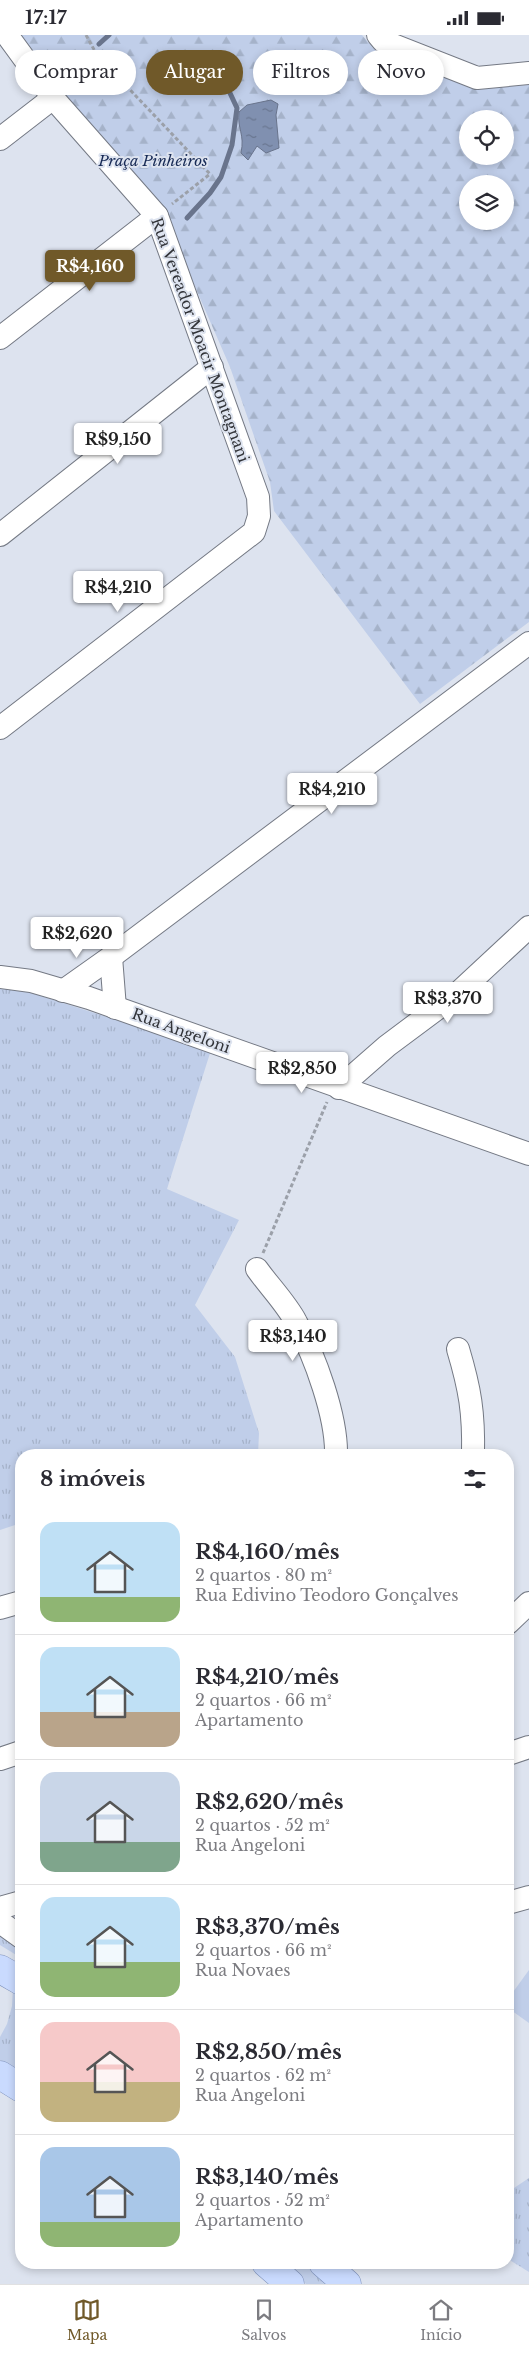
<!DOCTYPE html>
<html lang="pt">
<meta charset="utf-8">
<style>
body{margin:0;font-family:"Libre Baskerville",serif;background:#f7f7f7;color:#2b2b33;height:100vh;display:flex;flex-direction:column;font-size:19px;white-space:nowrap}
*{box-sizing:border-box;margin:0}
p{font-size:16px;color:#7c7c81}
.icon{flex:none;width:28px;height:28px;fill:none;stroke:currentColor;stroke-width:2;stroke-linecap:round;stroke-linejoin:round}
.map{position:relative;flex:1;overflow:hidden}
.sheet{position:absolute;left:15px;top:1414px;width:499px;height:820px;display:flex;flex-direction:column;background:#fff;border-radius:20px;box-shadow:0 2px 8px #0003}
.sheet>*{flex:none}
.hud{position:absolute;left:15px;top:15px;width:500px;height:45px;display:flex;gap:10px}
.buttons{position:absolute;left:459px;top:75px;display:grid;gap:10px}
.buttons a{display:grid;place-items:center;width:55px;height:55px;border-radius:50%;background:#fff;box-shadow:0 2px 8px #0003;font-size:25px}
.price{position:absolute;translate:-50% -42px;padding:0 11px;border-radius:5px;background:#fff;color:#222;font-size:16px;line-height:32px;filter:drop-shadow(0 1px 2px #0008)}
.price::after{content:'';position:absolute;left:50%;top:30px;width:15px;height:11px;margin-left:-8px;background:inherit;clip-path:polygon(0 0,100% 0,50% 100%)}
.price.selected{background:#705929;color:#fff}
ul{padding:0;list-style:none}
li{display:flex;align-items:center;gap:15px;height:125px;padding:0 25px}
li+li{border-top:1px solid #e1e1e2}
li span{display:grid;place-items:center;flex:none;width:140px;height:100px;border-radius:15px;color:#555}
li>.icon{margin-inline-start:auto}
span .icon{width:60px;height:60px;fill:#fffc;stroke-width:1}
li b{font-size:21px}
h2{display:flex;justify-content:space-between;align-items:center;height:60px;padding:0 25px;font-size:21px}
.pill{padding:0 18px;border-radius:22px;background:#fff;box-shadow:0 2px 8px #0003;font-size:18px;line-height:45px}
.pill.selected{background:#705929;color:#fff}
.status{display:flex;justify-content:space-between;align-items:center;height:35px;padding:0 25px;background:#fff;direction:ltr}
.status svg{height:14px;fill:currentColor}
.dock{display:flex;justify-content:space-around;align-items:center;height:70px;border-top:1px solid #e1e1e2;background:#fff;font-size:14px;color:#7c7c81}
.dock a{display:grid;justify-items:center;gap:2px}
.dock .selected{color:#705929}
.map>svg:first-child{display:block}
.grass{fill:url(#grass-tufts)}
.forest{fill:url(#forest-firs);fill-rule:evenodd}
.pitch{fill:#c0cee9}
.water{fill:url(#water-ripples);stroke:#69748c}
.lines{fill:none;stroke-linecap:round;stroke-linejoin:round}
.stream{stroke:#69748c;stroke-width:5}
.minor-casing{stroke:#747984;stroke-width:24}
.major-casing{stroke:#7d90b9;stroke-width:29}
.path{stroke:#9ba0a9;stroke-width:3;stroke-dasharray:4 2.5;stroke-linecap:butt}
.minor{stroke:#fff;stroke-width:22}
.major{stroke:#c9dafe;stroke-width:28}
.labels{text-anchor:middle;stroke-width:4;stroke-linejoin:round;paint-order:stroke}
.park-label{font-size:15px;font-style:italic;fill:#182b56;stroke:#dde3ef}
.street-label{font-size:15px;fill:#323439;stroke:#dde3ef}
</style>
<div class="status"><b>17:17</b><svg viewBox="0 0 49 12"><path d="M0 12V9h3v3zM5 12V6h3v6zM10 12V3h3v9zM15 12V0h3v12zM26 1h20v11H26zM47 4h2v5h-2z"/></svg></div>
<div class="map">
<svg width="529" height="2249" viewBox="0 0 529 2249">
<defs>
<pattern id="grass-tufts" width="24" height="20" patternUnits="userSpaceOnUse" patternTransform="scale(1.25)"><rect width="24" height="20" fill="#c0cee9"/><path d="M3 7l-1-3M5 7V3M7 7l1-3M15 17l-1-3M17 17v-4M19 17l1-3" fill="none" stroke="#a5b2c9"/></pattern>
<pattern id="forest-firs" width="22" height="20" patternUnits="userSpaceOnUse" patternTransform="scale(1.25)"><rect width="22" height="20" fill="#c0cee9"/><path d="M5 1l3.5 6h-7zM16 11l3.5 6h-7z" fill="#a5b2c9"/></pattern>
<pattern id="water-ripples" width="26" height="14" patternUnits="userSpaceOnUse" patternTransform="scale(1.25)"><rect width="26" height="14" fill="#8090b0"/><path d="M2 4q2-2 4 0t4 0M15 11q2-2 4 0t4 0" fill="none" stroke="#697690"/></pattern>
</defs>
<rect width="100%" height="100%" fill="#dde3ef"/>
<!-- grass -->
<g class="grass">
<path d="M0,948l211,67 -44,139 72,31 -44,85 40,52 24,76 -1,22h-237v68l-21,7z"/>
<path d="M0,1893l21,16v14l-21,-13z"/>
<path d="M13,1953l8,5v82l-21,-15v-23l7,-13 5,-18z"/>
<path d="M529,2143v94l-21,-13v-67z"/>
<path d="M282,2228h28l22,21h-26z"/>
</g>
<!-- forest -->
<path class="forest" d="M11,0h351l12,14 97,39 58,-3v537l-109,82 -146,-193 -4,-29 -40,-115 -65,-149zM468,84h37v37h-37zM468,149h37v37h-37z"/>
<!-- pitch -->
<path class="pitch" d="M529,1935v53l-21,-15v-9z"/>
<!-- water -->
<path class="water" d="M271,65l7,4 -2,11 3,33 -13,5 -9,-7 -9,14 -7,-7c4,-19 -4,-24 -2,-41l8,-7z"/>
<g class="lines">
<!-- stream -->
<g class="stream">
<path d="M99,9l10,-9"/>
<path d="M68,36l20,-18"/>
<path d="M187,183l23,-25 11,-16 11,-32 5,-37 -15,-32"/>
</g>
<!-- minor casing -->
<g class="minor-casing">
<g id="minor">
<path d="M378,0l5,6 94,37 52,-5"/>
<path d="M0,104l53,-41"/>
<path d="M0,303l157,-122"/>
<path d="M0,500l212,-168"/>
<path d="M0,693l254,-196 5,-16 -1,-19 -101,-281 -104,-118 -46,-63"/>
<path d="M111,922l4,51"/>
<path d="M0,942l31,4 58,17 440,156"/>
<path d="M63,956l48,-34 418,-314"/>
<path d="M339,1053l48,-42 71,-53 71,-66"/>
<path d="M257,1234c12,17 29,34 39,53 19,34 41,95 40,133"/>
<path d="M458,1314c12,40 16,64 15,106"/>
<path d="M0,1573l21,-6"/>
<path d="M508,1588l21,-20"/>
<path d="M508,1719l21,-7"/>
<path d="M0,1724l21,-7"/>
<path d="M508,1868l21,-6"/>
<path d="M0,1873l21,-6"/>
<path d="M0,1887l21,15"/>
</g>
</g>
<!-- major casing -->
<g class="major-casing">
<g id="major">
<path d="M0,1934l21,12"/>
<path d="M0,2040l21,13"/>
<path d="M266,2228l24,21"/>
<path d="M323,2228l24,21"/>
</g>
</g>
<!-- path -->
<g class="path">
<path d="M86,0l11,20 113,119 -38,30"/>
<path d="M263,1218l64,-151"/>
</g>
<!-- minor -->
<use href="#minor" class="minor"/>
<!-- major -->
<use href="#major" class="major"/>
</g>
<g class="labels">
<!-- park labels -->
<g class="park-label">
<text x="153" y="131">Praça Pinheiros</text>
</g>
<!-- street labels -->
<g class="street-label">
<text transform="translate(200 305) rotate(70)" y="5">Rua Vereador Moacir Montagnani</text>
<text transform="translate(181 996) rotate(20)" y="5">Rua Angeloni</text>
</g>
</g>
</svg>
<div class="buttons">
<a><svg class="icon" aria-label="locate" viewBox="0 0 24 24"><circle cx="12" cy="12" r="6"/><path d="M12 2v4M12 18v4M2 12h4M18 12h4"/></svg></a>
<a><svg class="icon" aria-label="layers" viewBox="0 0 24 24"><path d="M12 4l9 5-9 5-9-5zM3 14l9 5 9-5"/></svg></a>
</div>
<b class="price selected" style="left:90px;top:257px">R$4,160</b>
<b class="price" style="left:118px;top:430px">R$9,150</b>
<b class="price" style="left:118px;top:578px">R$4,210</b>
<b class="price" style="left:332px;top:780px">R$4,210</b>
<b class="price" style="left:77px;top:924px">R$2,620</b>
<b class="price" style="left:448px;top:989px">R$3,370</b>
<b class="price" style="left:302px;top:1059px">R$2,850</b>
<b class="price" style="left:293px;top:1327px">R$3,140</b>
<div class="hud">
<a class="pill">Comprar</a>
<a class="pill selected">Alugar</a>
<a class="pill">Filtros</a>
<a class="pill">Novo</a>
</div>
<section class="sheet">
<h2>8 imóveis<svg class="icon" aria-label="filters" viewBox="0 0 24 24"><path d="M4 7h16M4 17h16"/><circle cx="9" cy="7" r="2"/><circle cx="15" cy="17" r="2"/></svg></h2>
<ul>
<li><span style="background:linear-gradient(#bfe0f5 75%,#8fb573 0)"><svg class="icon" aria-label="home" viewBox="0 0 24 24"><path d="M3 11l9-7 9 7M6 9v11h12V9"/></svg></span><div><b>R$4,160/mês</b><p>2 quartos · 80 m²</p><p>Rua Edivino Teodoro Gonçalves</p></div></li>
<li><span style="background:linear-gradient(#bfe0f5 65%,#b9a48a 0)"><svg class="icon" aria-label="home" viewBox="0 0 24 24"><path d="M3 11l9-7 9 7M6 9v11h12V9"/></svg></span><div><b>R$4,210/mês</b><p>2 quartos · 66 m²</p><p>Apartamento</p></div></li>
<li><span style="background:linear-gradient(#c9d6e8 70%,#7fa58c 0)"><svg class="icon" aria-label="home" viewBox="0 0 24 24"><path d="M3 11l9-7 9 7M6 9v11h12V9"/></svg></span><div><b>R$2,620/mês</b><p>2 quartos · 52 m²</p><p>Rua Angeloni</p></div></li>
<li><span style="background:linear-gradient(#bfe0f5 65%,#8fb573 0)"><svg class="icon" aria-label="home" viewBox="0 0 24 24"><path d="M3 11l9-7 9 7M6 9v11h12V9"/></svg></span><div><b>R$3,370/mês</b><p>2 quartos · 66 m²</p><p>Rua Novaes</p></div></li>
<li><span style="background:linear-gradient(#f6c9c9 60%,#c2b280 0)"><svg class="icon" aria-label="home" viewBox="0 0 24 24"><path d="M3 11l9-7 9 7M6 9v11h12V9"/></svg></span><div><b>R$2,850/mês</b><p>2 quartos · 62 m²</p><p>Rua Angeloni</p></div></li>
<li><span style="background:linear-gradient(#a9c7e8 75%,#8fb573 0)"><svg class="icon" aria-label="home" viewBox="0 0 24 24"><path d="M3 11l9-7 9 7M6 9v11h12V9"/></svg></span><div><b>R$3,140/mês</b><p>2 quartos · 52 m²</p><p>Apartamento</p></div></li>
</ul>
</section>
</div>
<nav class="dock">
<a class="selected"><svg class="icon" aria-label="map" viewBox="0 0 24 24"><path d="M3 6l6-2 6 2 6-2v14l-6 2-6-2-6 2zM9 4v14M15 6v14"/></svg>Mapa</a>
<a><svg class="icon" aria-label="saved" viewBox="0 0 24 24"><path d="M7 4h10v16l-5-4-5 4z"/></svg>Salvos</a>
<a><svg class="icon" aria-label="home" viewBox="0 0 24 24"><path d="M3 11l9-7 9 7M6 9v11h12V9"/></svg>Início</a>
</nav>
